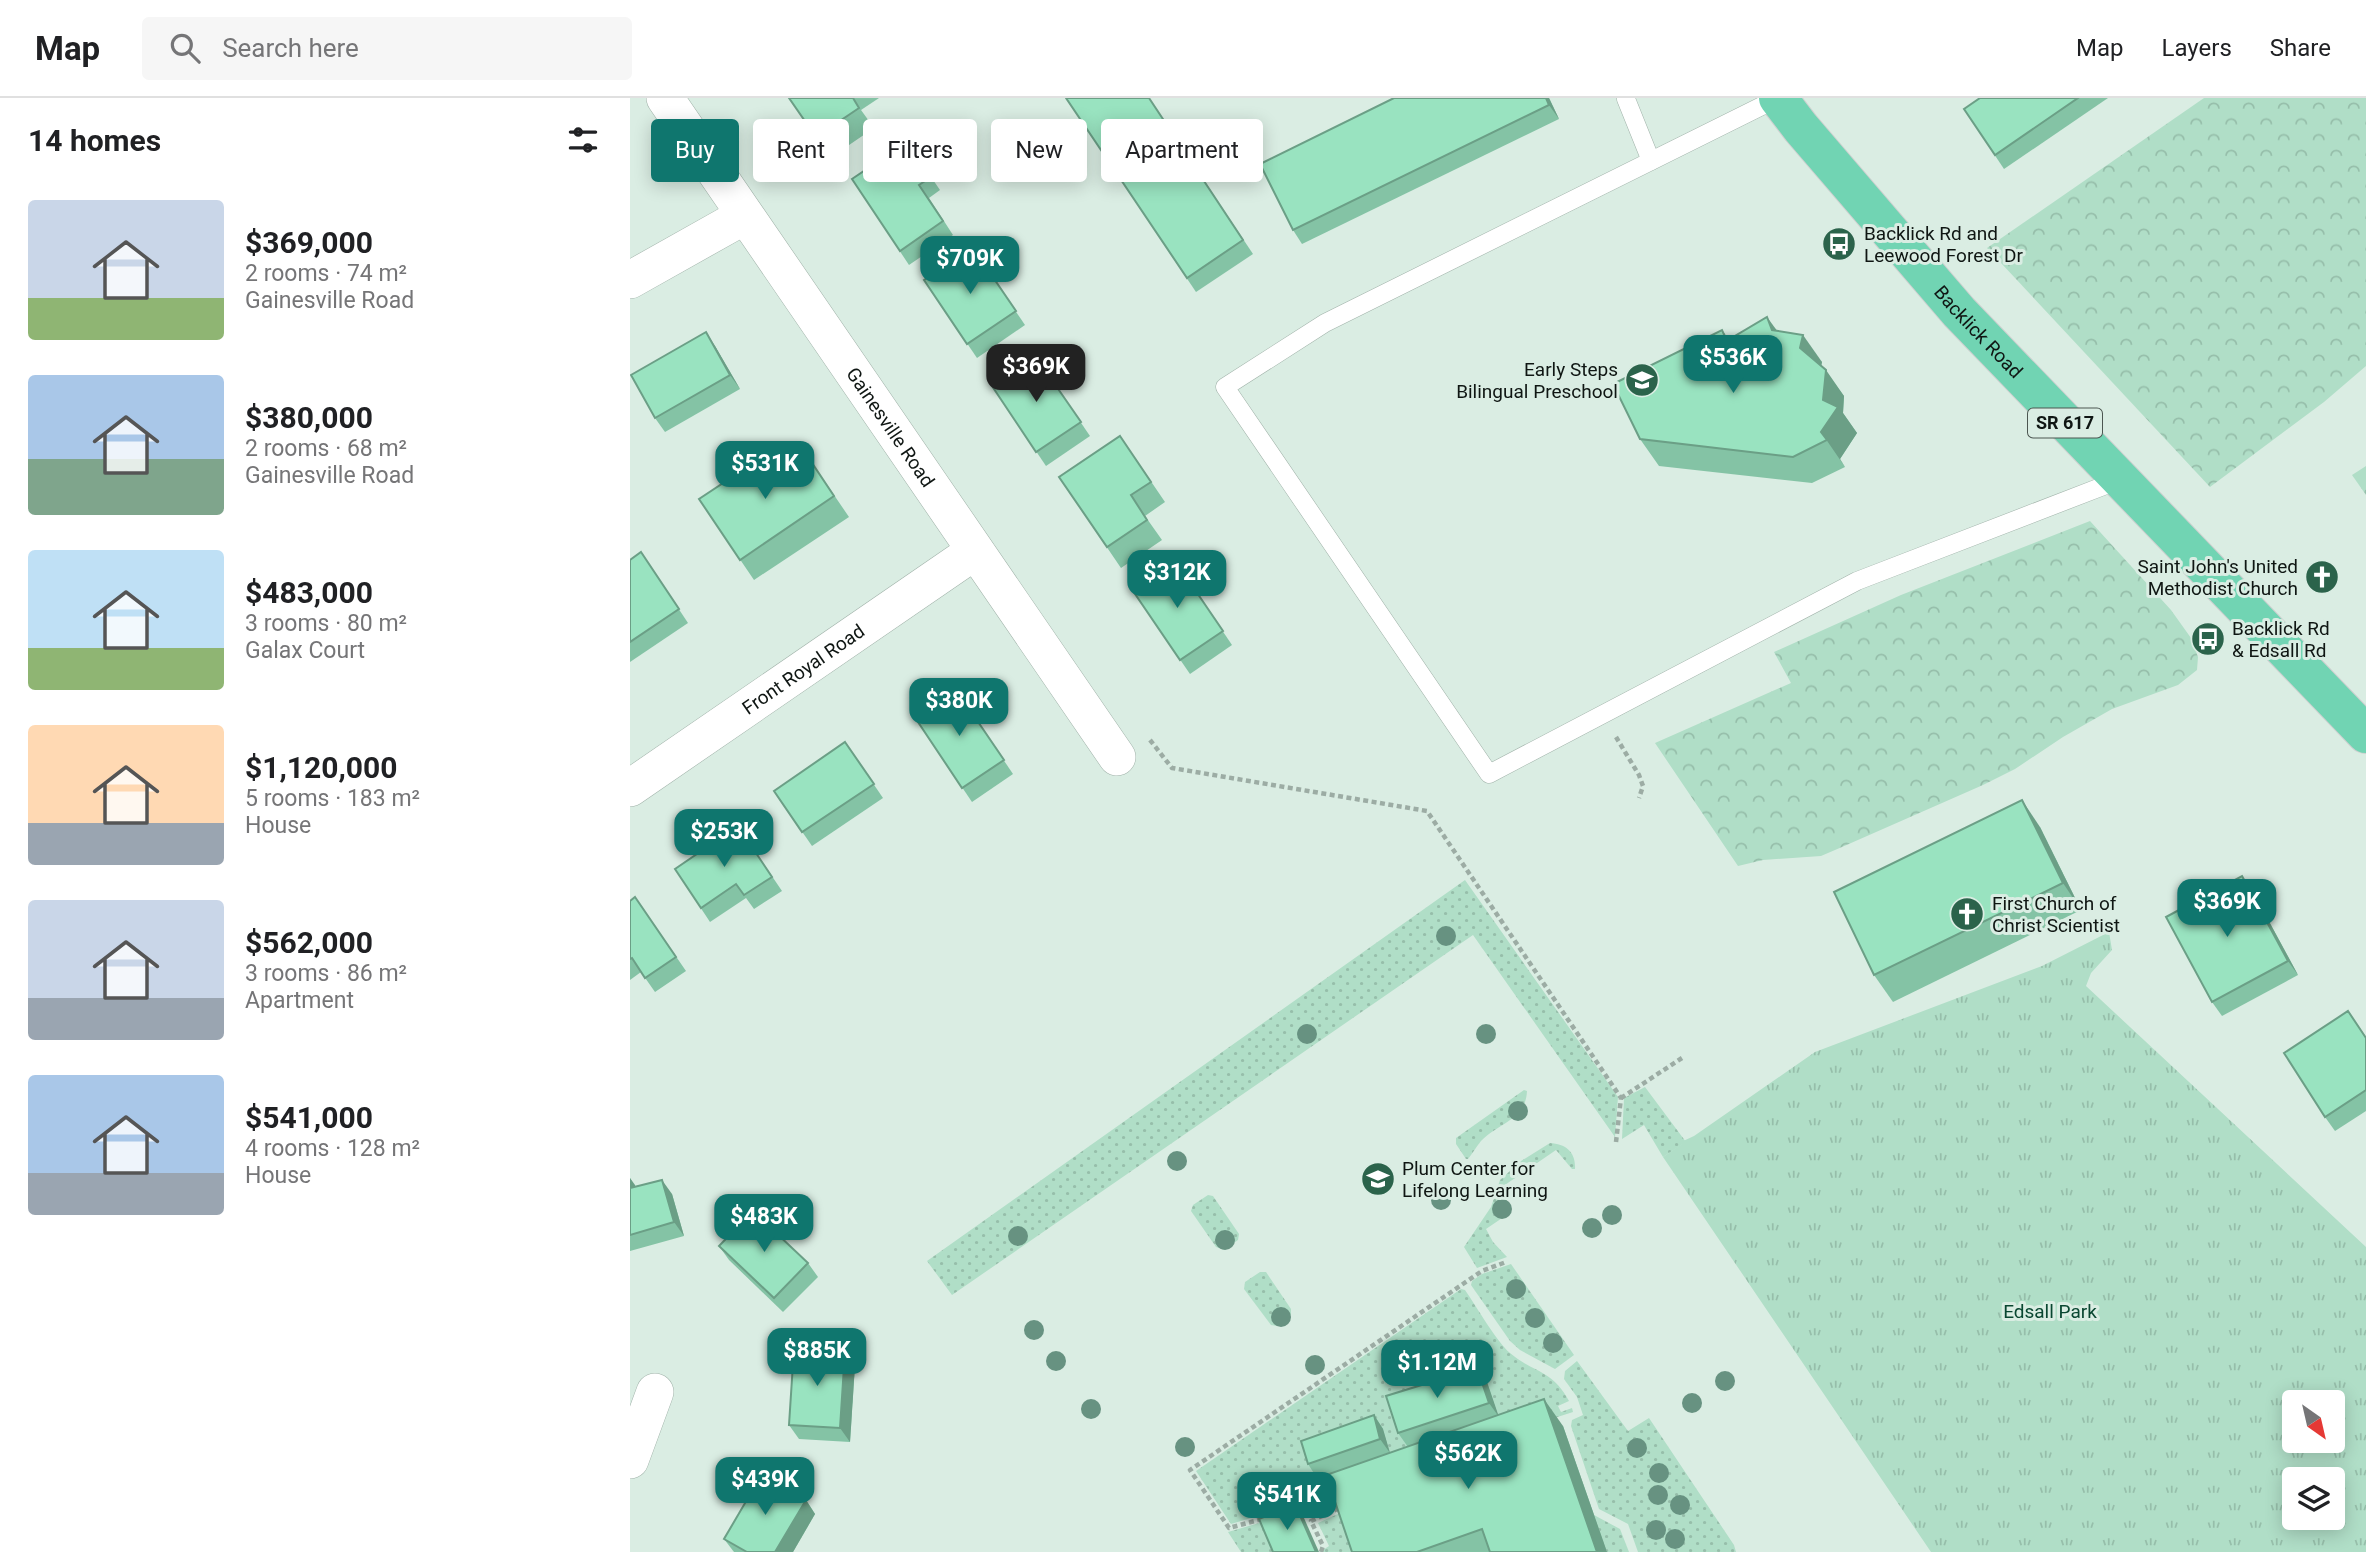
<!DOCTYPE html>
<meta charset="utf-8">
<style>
body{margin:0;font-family:Roboto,sans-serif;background:#f6f6f6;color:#202124;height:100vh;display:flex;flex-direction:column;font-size:26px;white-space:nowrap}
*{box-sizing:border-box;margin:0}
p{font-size:23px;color:#757577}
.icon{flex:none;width:38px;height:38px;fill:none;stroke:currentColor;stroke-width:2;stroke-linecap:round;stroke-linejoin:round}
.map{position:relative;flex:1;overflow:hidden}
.sheet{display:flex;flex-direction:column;background:#fff;width:630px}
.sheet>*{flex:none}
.hud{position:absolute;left:21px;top:21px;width:665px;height:63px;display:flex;gap:14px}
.needle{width:46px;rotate:146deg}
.fabs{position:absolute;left:1652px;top:1292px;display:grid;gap:14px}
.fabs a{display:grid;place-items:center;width:63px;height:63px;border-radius:7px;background:#fff;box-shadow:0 4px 18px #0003;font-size:35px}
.price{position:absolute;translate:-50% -60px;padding:0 16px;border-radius:14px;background:#0f766e;color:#fff;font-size:23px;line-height:46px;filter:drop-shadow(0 2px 4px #0008)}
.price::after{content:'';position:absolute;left:50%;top:42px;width:21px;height:16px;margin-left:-10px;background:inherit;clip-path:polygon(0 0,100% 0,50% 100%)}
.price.current{background:#222;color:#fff}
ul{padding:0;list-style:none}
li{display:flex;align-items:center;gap:21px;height:175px;padding:0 28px}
li span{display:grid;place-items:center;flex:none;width:196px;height:140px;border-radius:7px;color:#555}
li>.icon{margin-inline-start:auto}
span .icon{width:84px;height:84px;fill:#fffc;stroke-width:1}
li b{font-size:30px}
h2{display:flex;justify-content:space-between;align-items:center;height:84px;padding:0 28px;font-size:30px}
.tag{padding:0 24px;border-radius:7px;background:#fff;box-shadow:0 4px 18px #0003;font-size:24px;line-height:63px}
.tag.current{background:#0f766e;color:#fff}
header{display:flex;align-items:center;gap:42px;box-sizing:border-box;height:98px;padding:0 35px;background:#fff;border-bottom:2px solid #e0e0e0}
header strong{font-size:33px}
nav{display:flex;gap:38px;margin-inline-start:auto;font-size:24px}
.search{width:490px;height:63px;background:#f6f6f6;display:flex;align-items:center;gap:18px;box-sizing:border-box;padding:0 24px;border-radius:7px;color:#757577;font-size:26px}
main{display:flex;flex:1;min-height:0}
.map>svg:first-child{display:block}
.grass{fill:url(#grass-dots)}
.forest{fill:url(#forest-crowns)}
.park{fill:url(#park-tufts);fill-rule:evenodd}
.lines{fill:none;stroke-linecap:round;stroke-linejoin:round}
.lane-casing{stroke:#a0b2a9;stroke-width:19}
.street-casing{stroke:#a0b2a9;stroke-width:38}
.primary-casing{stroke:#cfd0d0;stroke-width:40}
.path{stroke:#9caca4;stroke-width:4.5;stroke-dasharray:5 3.5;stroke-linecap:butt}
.lane{stroke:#fff;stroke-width:18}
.street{stroke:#fff;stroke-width:37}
.primary{stroke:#71d4b3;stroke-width:38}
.tree{fill:#679281}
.wall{fill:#84c3a5}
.shaded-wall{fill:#6b9f86}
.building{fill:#99e3c0;stroke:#6b9f86;stroke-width:2}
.labels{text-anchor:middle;stroke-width:6;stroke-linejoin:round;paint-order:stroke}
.shield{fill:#daede3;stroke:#4c5651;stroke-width:2}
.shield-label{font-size:18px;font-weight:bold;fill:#0f1613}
.poi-label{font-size:19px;fill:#0f1613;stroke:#daede3;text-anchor:start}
.street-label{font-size:19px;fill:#0f1613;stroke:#daede3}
.park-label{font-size:19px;fill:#094731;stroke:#daede3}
</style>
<header>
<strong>Map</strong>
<div class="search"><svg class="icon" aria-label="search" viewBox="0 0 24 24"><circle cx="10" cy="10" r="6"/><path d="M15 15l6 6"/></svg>Search here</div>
<nav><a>Map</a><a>Layers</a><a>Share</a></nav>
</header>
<main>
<section class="sheet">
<h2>14 homes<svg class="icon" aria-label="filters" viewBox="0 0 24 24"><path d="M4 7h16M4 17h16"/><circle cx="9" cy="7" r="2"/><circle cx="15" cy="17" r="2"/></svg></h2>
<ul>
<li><span style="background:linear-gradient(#c9d6e8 70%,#8fb573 0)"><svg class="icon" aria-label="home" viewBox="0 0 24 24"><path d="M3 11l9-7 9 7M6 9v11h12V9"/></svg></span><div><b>$369,000</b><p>2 rooms · 74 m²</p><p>Gainesville Road</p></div></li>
<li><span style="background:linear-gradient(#a9c7e8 60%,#7fa58c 0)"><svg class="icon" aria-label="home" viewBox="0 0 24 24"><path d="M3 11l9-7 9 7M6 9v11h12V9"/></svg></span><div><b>$380,000</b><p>2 rooms · 68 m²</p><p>Gainesville Road</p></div></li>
<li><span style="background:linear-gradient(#bfe0f5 70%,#8fb573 0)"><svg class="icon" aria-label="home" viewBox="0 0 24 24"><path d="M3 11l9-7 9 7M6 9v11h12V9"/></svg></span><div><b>$483,000</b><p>3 rooms · 80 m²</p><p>Galax Court</p></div></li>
<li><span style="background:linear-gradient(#ffd9b3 70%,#9aa5b1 0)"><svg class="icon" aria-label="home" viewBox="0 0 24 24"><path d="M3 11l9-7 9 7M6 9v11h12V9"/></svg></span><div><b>$1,120,000</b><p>5 rooms · 183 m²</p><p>House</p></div></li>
<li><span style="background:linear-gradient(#c9d6e8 70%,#9aa5b1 0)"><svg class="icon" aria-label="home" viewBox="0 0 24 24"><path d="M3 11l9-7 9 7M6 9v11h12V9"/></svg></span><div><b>$562,000</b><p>3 rooms · 86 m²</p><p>Apartment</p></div></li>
<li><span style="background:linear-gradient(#a9c7e8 70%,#9aa5b1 0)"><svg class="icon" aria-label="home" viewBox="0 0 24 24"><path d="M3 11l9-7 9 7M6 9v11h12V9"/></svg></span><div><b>$541,000</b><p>4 rooms · 128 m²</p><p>House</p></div></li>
</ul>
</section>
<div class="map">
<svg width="1736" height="1454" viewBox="0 0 1736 1454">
<defs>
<pattern id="grass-dots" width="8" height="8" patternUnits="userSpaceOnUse" patternTransform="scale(1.75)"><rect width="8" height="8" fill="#b0dec7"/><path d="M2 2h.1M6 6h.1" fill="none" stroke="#96beaa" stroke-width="1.8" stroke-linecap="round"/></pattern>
<pattern id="forest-crowns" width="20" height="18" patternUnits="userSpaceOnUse" patternTransform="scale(1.75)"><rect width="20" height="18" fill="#b0dec7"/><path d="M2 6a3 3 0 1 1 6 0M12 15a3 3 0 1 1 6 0" fill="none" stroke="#96beaa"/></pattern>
<pattern id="park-tufts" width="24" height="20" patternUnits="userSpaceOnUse" patternTransform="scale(1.75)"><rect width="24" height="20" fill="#b0dec7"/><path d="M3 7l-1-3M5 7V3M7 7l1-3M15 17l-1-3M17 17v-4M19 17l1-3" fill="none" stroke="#96beaa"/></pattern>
</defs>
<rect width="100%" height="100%" fill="#daede3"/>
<!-- grass -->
<g class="grass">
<path d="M835,782l153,217 -3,40 -142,-202 -521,360 -25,-34z"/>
<path d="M1015,989l41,55 -23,15 -19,-32 -22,14 2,-41z"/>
<path d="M894,992l3,1c-1,29 -29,32 -46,50 -5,6 -9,13 -13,18h-2l-10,-15v-6z"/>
<path d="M920,1045c16,1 26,9 25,26h-3l-16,-19 -57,39 12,18v5l-25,17 7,13 14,15 -30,11 -13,-21 27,-40 9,-27 21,-19z"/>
<path d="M578,1097l5,1 26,38 -1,6 -14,10 -8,-3 -25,-36 2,-6z"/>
<path d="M881,1166l63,91 -19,14 -35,-19 -10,-9 -39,-56 1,-4 10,-7z"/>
<path d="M630,1174h6l25,37v6l-14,11 -6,-1 -27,-36 1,-7z"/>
<path d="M831,1191l4,1c11,16 32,52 45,63 23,20 42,16 59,48l-11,5 3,6 11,-4 1,4 -28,9 -46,-4 -12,-34 -79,64 -18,6 -7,-24 -65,49 3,-1 8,18 -98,29 -35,-53z"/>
<path d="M947,1263l51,70 21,-13 85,127 2,7h-98l-10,-28 -29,-15 -28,-83 1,-6 11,-5 -6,-18 -13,-18 1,-8z"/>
<path d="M705,1403l2,3 -68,29 8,19h-36l-13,-20z"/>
<path d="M710,1415l15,39h-32v-2l6,-4 -11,-23z"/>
<path d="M964,1417l26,14 9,23h-22z"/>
</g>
<!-- forest -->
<g class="forest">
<path d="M1574,0h162v268l-42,36 -114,85 -223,-239z"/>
<path d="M1460,423l81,89 20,28 7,19 -1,13 -19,15 -66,24 -49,28 -48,32 -32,16 -141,62 -21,9 -58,4 -25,6 -83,-123 136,-60 -17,-31 127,-57z"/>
</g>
<!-- park -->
<g class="park">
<path d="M1736,368v29l-14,-20z"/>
<path d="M1479,834l3,18 -21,23 -5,13 280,261v305h-435l-268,-395 19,-13 -1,-2 13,-6 121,-84 227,-86zM1664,1304h39v38h-39zM1664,1381h39v38h-39z"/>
</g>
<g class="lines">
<!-- lane casing -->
<g class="lane-casing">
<g id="lane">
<path d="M1148,0l-453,225 -100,64 264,387 368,-193 262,-101"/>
<path d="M996,1l25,62"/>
</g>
</g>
<!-- street casing -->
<g class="street-casing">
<g id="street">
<path id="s1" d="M35,0l452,659"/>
<path d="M0,182l114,-64"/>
<path id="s2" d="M0,690l345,-237"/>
<path d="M0,1362l25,-68"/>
</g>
</g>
<!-- primary casing -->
<g class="primary-casing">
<g id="primary">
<path id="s3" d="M1148,0l23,30 158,184 407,422"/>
</g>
</g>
<!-- path -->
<g class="path">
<path d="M986,639l23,38 4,11 -4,12"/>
<path d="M520,642l22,28 255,43 194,287 -5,44"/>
<path d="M991,1000l61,-40"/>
<path d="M664,1412l45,-12"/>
<path d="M632,1421l-33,9 -39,-58 292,-199 24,-9"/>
<path d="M691,1454l2,-6 -12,-25 31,-14"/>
</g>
<!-- lane -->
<use href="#lane" class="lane"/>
<!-- street -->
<use href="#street" class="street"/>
<!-- primary -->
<use href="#primary" class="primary"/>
</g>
<!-- trees -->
<g class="tree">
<circle cx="816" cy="838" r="10"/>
<circle cx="677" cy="936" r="10"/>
<circle cx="856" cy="936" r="10"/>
<circle cx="888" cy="1013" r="10"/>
<circle cx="547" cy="1063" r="10"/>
<circle cx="811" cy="1102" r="10"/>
<circle cx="872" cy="1111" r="10"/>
<circle cx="982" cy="1117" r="10"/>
<circle cx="962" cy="1130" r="10"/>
<circle cx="388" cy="1138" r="10"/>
<circle cx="595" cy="1142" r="10"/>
<circle cx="886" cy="1191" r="10"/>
<circle cx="651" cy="1219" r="10"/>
<circle cx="905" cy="1220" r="10"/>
<circle cx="404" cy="1232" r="10"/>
<circle cx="923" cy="1245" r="10"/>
<circle cx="426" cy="1263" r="10"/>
<circle cx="685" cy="1267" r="10"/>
<circle cx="1095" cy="1283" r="10"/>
<circle cx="1062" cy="1305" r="10"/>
<circle cx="461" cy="1311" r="10"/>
<circle cx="555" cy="1349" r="10"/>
<circle cx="1007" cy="1350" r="10"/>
<circle cx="1029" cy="1375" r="10"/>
<circle cx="1028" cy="1397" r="10"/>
<circle cx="1050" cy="1407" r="10"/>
<circle cx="1026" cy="1432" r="10"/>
<circle cx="1045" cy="1441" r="10"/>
</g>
<!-- wall -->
<g class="wall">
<path d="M159,0h90l-18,12 13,18 -44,30z"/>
<path d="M436,0h83l104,156 -57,38z"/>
<path d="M764,0h155l10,21 -257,125 -9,-14z"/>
<path d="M1350,0h128l-104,71 -40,-60z"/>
<path d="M277,44l33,48 -11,8 24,37 -44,30 -57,-86z"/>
<path d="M343,150l52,77 -48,33 -53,-78z"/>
<path d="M1092,232l10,14 45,-13 45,31 -1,4 23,30 -1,17 14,20 -17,26 5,8 -33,16 -153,-17 -19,-27z"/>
<path d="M85,248l25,43 -75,43 -10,-14z"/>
<path d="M406,259l54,79 -44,30 -54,-80z"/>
<path d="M490,338l45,66 -20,14 17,24 -41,28 -62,-91z"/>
<path d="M176,356l43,63 -95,63 -55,-81 86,-32z"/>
<path d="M11,454l47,71 -58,39v-102z"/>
<path d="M544,461l58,86 -42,29 -59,-86z"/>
<path d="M325,590l58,86 -41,28 -58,-86z"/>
<path d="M215,644l38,56 -71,48 -38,-55z"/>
<path d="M108,728l44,65 -28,18 -8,-11 -36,24 -35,-53z"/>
<path d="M1410,729l41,83 -188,92 -19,-27z"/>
<path d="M1622,792l46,85 -76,41 -10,-14z"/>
<path d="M5,799l51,74 -31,21 -14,-20 -11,8v-79z"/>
<path d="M1718,913l18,26v74l-31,20 -10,-14z"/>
<path d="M0,1080l5,10 37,6 12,42 -54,15z"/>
<path d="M89,1148l89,17 10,14 -35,35 -54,-52z"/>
<path d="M215,1253l10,14 -5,77 -51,-3 -10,-14z"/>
<path d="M857,1284l11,33 65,11 44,126h-255l19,-92 -54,18 -9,-14 66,-49 9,14 7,24 18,-6 -10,-14z"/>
<path d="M176,1402l9,14 -22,38h-59l-10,-13z"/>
</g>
<!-- shaded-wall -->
<g class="shaded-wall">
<path d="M916,0h3l10,21 -10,-14z"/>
<path d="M1137,219l19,26 -14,-13z"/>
<path d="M1092,232l18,27 -10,-9z"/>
<path d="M76,234l9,14 25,43 -10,-14z"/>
<path d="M1173,237l19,27 -3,13 -19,-27z"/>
<path d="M1196,272l18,26 -1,17 14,20 -17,26 5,8 -24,-35z"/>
<path d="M1392,702l18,27 41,83 -18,-27z"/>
<path d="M1612,778l10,14 46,85 -10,-14z"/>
<path d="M0,1080l5,7 5,18 -10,-14z"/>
<path d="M32,1082l10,14 12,42 -10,-14z"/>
<path d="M215,1253l10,14 -5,77 -10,-14z"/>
<path d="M847,1270l10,14 12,35 -10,-14z"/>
<path d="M914,1301l19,27 44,126h-10z"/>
<path d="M744,1317l9,14 7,24 -10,-14z"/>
<path d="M176,1402l9,14 -22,38h-18z"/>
<path d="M665,1406l9,14 15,34h-3z"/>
</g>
<!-- building -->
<g class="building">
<path d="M159,0h64l6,10 -43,29z"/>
<path d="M436,0h83l94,142 -56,38z"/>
<path d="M764,0h152l3,7 -256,125 -33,-66z"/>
<path d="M1350,0h98l-83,57 -31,-46z"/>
<path d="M277,44l24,35 -12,8 24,36 -43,30 -48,-72z"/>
<path d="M343,150l43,63 -49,33 -43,-64z"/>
<path d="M1137,219l5,13 31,5 -3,13 26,22 -3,30 15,7 -17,25 6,8 -34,17 -153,-18 -27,-55 109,-54 8,18 5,-12z"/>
<path d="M76,234l24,43 -75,43 -24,-43z"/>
<path d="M406,259l45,65 -45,30 -44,-66z"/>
<path d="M490,338l31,46 -20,13 16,25 -40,27 -48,-70z"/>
<path d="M143,352l12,18 21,-14 28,42 -94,64 -41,-61z"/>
<path d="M11,454l38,57 -49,33v-82z"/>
<path d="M544,461l49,72 -43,29 -49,-72z"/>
<path d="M325,590l49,72 -42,28 -48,-72z"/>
<path d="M215,644l29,42 -72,48 -28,-41z"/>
<path d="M1392,702l41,83 -189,92 -40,-83z"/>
<path d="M108,728l34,51 -28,18 -8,-11 -35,24 -26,-39z"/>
<path d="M1612,778l46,85 -76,41 -46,-85z"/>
<path d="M5,799l41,60 -31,21 -13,-20 -2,1v-58z"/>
<path d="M1718,913l18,27v52l-41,27 -41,-64z"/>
<path d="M32,1082l12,42 -44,13v-47z"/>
<path d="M123,1113l55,52 -34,35 -55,-52z"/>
<path d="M164,1250l51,3 -5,77 -51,-3z"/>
<path d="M847,1270l12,35 -91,30 -12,-37z"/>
<path d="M914,1301l53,153h-107l-8,-23 -65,23h-65l-26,-77z"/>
<path d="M744,1317l6,24 -72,25 -7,-23z"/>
<path d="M132,1376l44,26 -31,52h-28l-23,-13z"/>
<path d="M665,1406l21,48h-43l-14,-33z"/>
</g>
<!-- icons -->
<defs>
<g id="bus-disc" transform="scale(1.75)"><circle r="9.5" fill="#2b634b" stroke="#daede3"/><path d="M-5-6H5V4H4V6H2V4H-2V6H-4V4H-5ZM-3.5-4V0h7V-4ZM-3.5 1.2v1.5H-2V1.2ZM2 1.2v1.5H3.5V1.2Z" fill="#fff"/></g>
<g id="school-disc" transform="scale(1.75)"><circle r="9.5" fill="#2b634b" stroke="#daede3"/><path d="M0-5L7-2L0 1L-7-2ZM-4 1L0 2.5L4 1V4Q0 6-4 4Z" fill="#fff"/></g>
<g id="church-disc" transform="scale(1.75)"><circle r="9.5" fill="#2b634b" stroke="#daede3"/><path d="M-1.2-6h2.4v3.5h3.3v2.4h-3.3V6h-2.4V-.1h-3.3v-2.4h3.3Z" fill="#fff"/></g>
</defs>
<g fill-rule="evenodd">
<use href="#bus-disc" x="1209" y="146"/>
<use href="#school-disc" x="1012" y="282"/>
<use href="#church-disc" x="1692" y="479"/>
<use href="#bus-disc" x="1578" y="541"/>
<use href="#church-disc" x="1337" y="816"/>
<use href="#school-disc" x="748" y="1081"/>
</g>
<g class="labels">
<!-- shield labels -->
<rect class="shield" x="1398" y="310.5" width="74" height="29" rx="5"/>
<g class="shield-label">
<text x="1435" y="331">SR 617</text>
</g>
<!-- poi labels -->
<g class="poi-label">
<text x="1234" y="142">Backlick Rd and<tspan x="1234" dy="22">Leewood Forest Dr</tspan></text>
<text x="988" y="278" text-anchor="end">Early Steps<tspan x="988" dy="22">Bilingual Preschool</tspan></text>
<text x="1668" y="475" text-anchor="end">Saint John's United<tspan x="1668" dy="22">Methodist Church</tspan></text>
<text x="1602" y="537">Backlick Rd<tspan x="1602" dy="22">&amp; Edsall Rd</tspan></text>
<text x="1362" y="812">First Church of<tspan x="1362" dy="22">Christ Scientist</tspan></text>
<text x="772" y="1077">Plum Center for<tspan x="772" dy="22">Lifelong Learning</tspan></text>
</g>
<!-- street labels -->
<g class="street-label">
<text dy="7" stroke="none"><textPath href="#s3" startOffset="308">Backlick Road</textPath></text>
<text dy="7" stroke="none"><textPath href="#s1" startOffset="399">Gainesville Road</textPath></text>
<text dy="7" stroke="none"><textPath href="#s2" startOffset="210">Front Royal Road</textPath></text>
</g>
<!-- park labels -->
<g class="park-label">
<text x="1420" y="1220">Edsall Park</text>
</g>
</g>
</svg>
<div class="fabs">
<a><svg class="needle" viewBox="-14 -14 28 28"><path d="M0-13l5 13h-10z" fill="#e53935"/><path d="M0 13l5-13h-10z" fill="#757577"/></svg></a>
<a><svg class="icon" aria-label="layers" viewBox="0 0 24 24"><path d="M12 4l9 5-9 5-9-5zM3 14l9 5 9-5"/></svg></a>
</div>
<b class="price" style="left:340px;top:198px">$709K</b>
<b class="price" style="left:1103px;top:297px">$536K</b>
<b class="price current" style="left:406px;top:306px">$369K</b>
<b class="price" style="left:135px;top:403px">$531K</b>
<b class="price" style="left:547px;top:512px">$312K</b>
<b class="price" style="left:329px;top:640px">$380K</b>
<b class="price" style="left:94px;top:771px">$253K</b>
<b class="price" style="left:1597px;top:841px">$369K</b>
<b class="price" style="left:134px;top:1156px">$483K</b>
<b class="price" style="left:187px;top:1290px">$885K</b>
<b class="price" style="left:807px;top:1302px">$1.12M</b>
<b class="price" style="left:838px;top:1393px">$562K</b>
<b class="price" style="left:135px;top:1419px">$439K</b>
<b class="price" style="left:657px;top:1434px">$541K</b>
<div class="hud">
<a class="tag current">Buy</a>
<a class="tag">Rent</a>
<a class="tag">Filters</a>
<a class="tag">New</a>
<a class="tag">Apartment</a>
</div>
</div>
</main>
